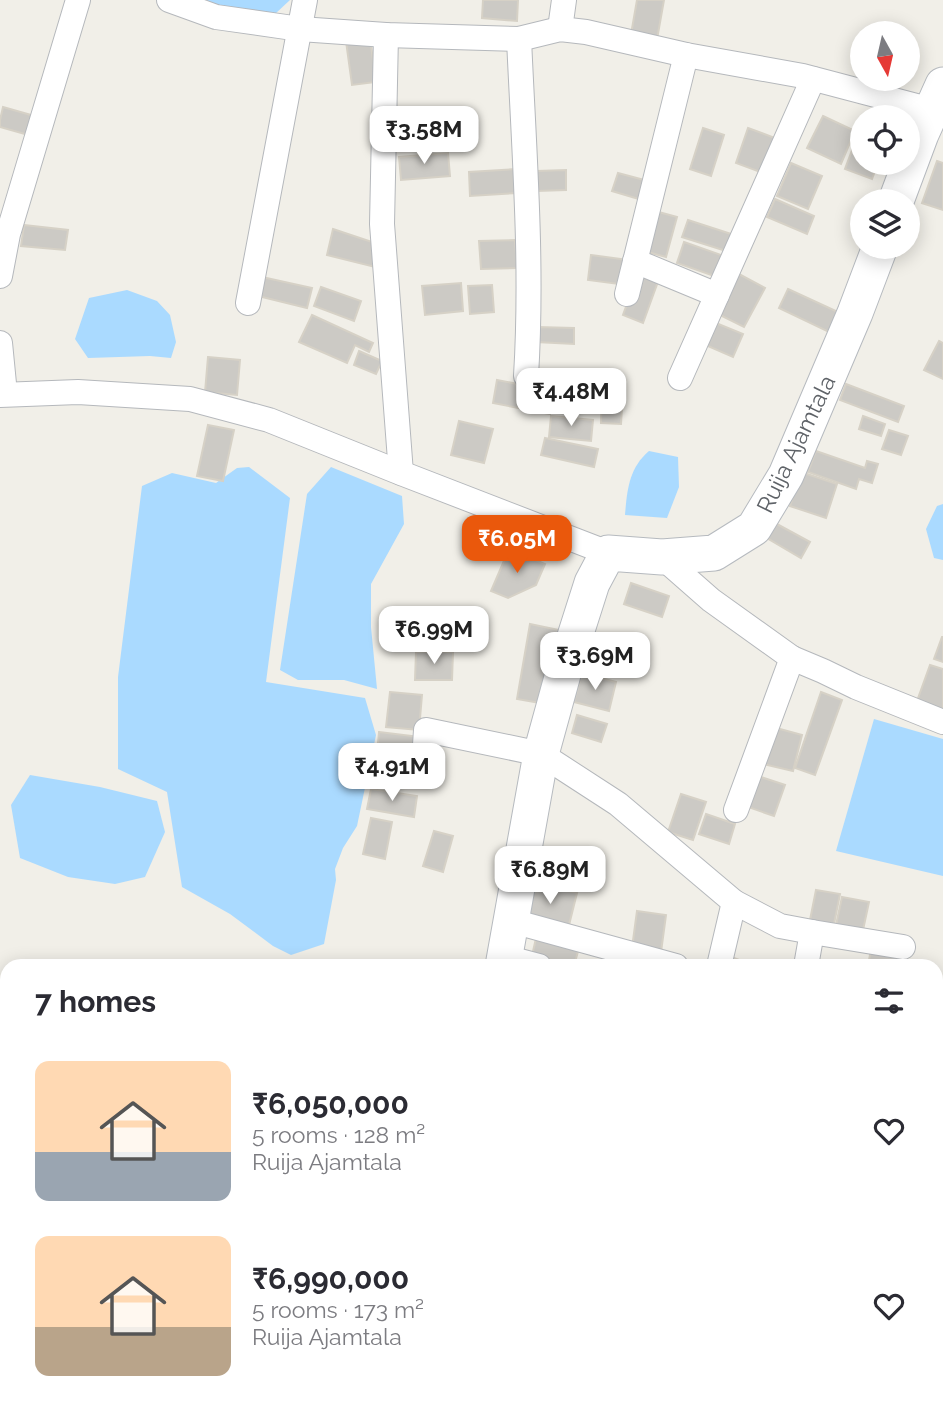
<!DOCTYPE html>
<meta charset="utf-8">
<style>
body{margin:0;font-family:Raleway,sans-serif;background:#f2f2f3;color:#2b2b33;height:100vh;display:flex;flex-direction:column;font-size:26px;white-space:nowrap}
*{box-sizing:border-box;margin:0}
p{font-size:23px;color:#7c7c81}
.icon{flex:none;width:38px;height:38px;fill:none;stroke:currentColor;stroke-width:2;stroke-linecap:round;stroke-linejoin:round}
.map{position:relative;flex:1;overflow:hidden}
.side{position:absolute;left:0px;top:959px;width:943px;height:450px;display:flex;flex-direction:column;background:#fff;border-radius:21px 21px 0 0;box-shadow:0 4px 18px #0003}
.side>*{flex:none}
.needle{width:46px;rotate:172deg}
.buttons{position:absolute;left:850px;top:21px;display:grid;gap:14px}
.buttons a{display:grid;place-items:center;width:70px;height:70px;border-radius:50%;background:#fff;box-shadow:0 4px 18px #0003;font-size:35px}
.price{position:absolute;translate:-50% -60px;padding:0 16px;border-radius:14px;background:#fff;color:#222;font-size:23px;line-height:46px;filter:drop-shadow(0 2px 4px #0008)}
.price::after{content:'';position:absolute;left:50%;top:42px;width:21px;height:16px;margin-left:-10px;background:inherit;clip-path:polygon(0 0,100% 0,50% 100%)}
.price.current{background:#ea580c;color:#fff}
ul{padding:0;list-style:none}
li{display:flex;align-items:center;gap:21px;height:175px;padding:0 35px}
li span{display:grid;place-items:center;flex:none;width:196px;height:140px;border-radius:14px;color:#555}
li>.icon{margin-inline-start:auto}
span .icon{width:84px;height:84px;fill:#fffc;stroke-width:1}
li b{font-size:30px}
h2{display:flex;justify-content:space-between;align-items:center;height:84px;padding:0 35px;font-size:30px}
.map>svg:first-child{display:block}
.water{fill:#aadaff}
.building{fill:#cccac5;stroke:#d6d1c6;stroke-width:2}
.lines{fill:none;stroke-linecap:round;stroke-linejoin:round}
.lane-casing{stroke:#b5b8bc;stroke-width:14}
.street-casing{stroke:#b5b8bc;stroke-width:26}
.secondary-casing{stroke:#b6babf;stroke-width:37}
.lane{stroke:#fff;stroke-width:12}
.street{stroke:#fff;stroke-width:24}
.secondary{stroke:#fff;stroke-width:35}
.labels{text-anchor:middle;stroke-width:5;stroke-linejoin:round;paint-order:stroke}
.street-label{font-size:23px;fill:#5f6368;stroke:#fff}
</style>
<div class="map">
<svg width="943" height="1408" viewBox="0 0 943 1408">
<rect width="100%" height="100%" fill="#f1efe8"/>
<!-- water -->
<g class="water">
<path d="M200,0h90l-15,14 -16,3z"/>
<path d="M127,290l30,11 13,14 6,27 -5,16 -21,-2 -62,2 -13,-19 14,-41z"/>
<path d="M649,451l29,6 1,30 -12,31 -42,-3c2,-25 4,-47 24,-64z"/>
<path d="M249,467l41,31 -24,184 99,16 11,37 -19,91 -14,22 -8,21 1,11 -12,64 -33,11 -18,-9 -43,-32 -48,-27 -15,-95 -49,-23v-92l24,-191 30,-13 44,10 21,-15z"/>
<path d="M331,467l71,29 2,28 -33,60v43l6,62 -33,-9h-46l-18,-10 27,-176z"/>
<path d="M943,504v56l-9,-2 -8,-29 11,-23z"/>
<path d="M874,719l69,20v137l-107,-25z"/>
<path d="M30,775l70,12 57,14 8,31 -20,45 -30,7 -47,-7 -48,-19 -9,-53z"/>
</g>
<!-- building -->
<g class="building">
<path d="M483,0h35l-1,21 -35,-3z"/>
<path d="M637,0h27l-8,45 -26,-5z"/>
<path d="M370,38l6,44 -24,3 -6,-44z"/>
<path d="M3,107l35,10 -6,19 -32,-9v-7z"/>
<path d="M823,116l32,15 -14,33 -34,-16z"/>
<path d="M863,121v42h15l-6,16 -27,-10z"/>
<path d="M703,128l21,7 -13,41 -21,-7z"/>
<path d="M748,128l27,10 -12,35 -27,-10z"/>
<path d="M448,153l2,23 -49,4 -2,-23z"/>
<path d="M937,161l6,2v47l-21,-7z"/>
<path d="M791,163l31,13 -14,33 -31,-13z"/>
<path d="M516,169l1,24 -47,3 -1,-24z"/>
<path d="M566,170v20l-29,1v-20z"/>
<path d="M618,173l30,8 -6,19 -30,-9z"/>
<path d="M775,199l39,17 -7,18 -40,-17z"/>
<path d="M655,211l22,6 -11,40 -22,-6z"/>
<path d="M688,220l43,14 -5,17 -44,-14z"/>
<path d="M24,225l44,5 -3,20 -44,-4z"/>
<path d="M333,229l39,13 3,25 -48,-12z"/>
<path d="M515,240l2,28 -36,1 -2,-28z"/>
<path d="M684,242l40,14 -7,21 -40,-14z"/>
<path d="M591,255l38,5 -3,25 -38,-5z"/>
<path d="M640,268l20,8 -17,47 -20,-8z"/>
<path d="M737,273l28,15 -21,39 -28,-14z"/>
<path d="M262,277l50,11 -5,20 -49,-12z"/>
<path d="M461,283l2,28 -38,4 -3,-29z"/>
<path d="M492,285l2,27 -24,2 -2,-28z"/>
<path d="M321,287l40,14 -7,20 -40,-15z"/>
<path d="M788,289l50,23 -9,20 -50,-24z"/>
<path d="M312,315l61,28 -4,9 -14,-7 -8,18 -48,-21z"/>
<path d="M711,321l32,13 -10,23 -32,-14z"/>
<path d="M537,327l37,1v16l-38,-2z"/>
<path d="M939,341l4,2v36l-19,-9z"/>
<path d="M359,351l23,10 -6,13 -22,-9z"/>
<path d="M208,357l32,3 -3,35 -32,-3z"/>
<path d="M497,380l57,11 -4,23 -57,-11z"/>
<path d="M846,384l58,22 -6,16 -58,-22z"/>
<path d="M602,391l21,1 -2,32 -20,-1z"/>
<path d="M551,416l42,4 -2,21 -42,-4z"/>
<path d="M863,416l22,8 -4,12 -22,-7z"/>
<path d="M459,421l34,8 -9,34 -33,-8z"/>
<path d="M208,425l26,5 -11,51 -26,-5z"/>
<path d="M889,430l19,6 -7,19 -19,-6z"/>
<path d="M545,438l53,11 -4,18 -53,-12z"/>
<path d="M816,451l49,17 2,-7 11,3 -6,19 -13,-4 -3,10 -48,-17z"/>
<path d="M801,472l36,12 -11,34 -36,-12z"/>
<path d="M775,523l35,19 -9,16 -34,-20z"/>
<path d="M509,549l36,15 -9,21 -28,13 -17,-7z"/>
<path d="M631,583l38,13 -7,21 -38,-13z"/>
<path d="M530,624l29,6 -13,74 -29,-5z"/>
<path d="M942,637h1v25l-9,-3z"/>
<path d="M416,652h37l-1,28h-37z"/>
<path d="M930,665l13,4v40l-26,-8z"/>
<path d="M582,673l34,9 -7,29 -35,-9z"/>
<path d="M390,692l32,3 -3,35 -33,-3z"/>
<path d="M821,692l21,8 -27,75 -20,-7z"/>
<path d="M577,715l30,9 -6,18 -29,-9z"/>
<path d="M769,726l33,9 -9,36 -34,-8z"/>
<path d="M379,732l42,5 -3,21 -41,-4z"/>
<path d="M374,757l46,6 -4,25 -46,-6z"/>
<path d="M758,776l27,9 -11,31 -26,-9z"/>
<path d="M371,789l46,7 -3,21 -47,-8z"/>
<path d="M681,794l25,8 -13,38 -25,-8z"/>
<path d="M706,814l29,10 -6,20 -30,-10z"/>
<path d="M371,818l21,4 -7,37 -22,-5z"/>
<path d="M434,831l19,5 -10,36 -20,-6z"/>
<path d="M533,882l44,11 -9,36 -44,-11z"/>
<path d="M816,890l24,4 -6,30 -24,-4z"/>
<path d="M842,897l27,5 -6,28 -27,-5z"/>
<path d="M637,911l29,4 -5,37 -29,-4z"/>
<path d="M537,934l43,10 -6,22h-17l-26,-6z"/>
<path d="M871,949l32,5 -2,12h-33z"/>
<path d="M734,958l21,8h-24z"/>
<path d="M940,1091l3,1v42l-7,-2v-27z"/>
<path d="M936,1149l7,2v13l-6,26z"/>
<path d="M747,1402h30v6h-31z"/>
</g>
<g class="lines">
<!-- lane casing -->
<g class="lane-casing">
<g id="lane">
<path d="M0,1376l7,2"/>
<path d="M101,1402h1"/>
</g>
</g>
<!-- street casing -->
<g class="street-casing">
<g id="street">
<path d="M169,0l47,17 84,12 86,6 133,4 41,-10 26,3 100,23 117,21 129,34"/>
<path d="M560,29l4,-29"/>
<path d="M386,35l-4,189 19,249"/>
<path d="M519,39c5,112 14,225 7,337"/>
<path d="M635,261l82,34"/>
<path d="M0,276l8,-42 70,-234"/>
<path d="M627,294l59,-239"/>
<path d="M248,303l57,-303"/>
<path d="M0,343l5,51"/>
<path d="M680,378l133,-299"/>
<path d="M0,395l78,-3 112,7 79,21 132,53 207,80"/>
<path d="M662,557l49,43 81,58 31,13 33,16 87,35"/>
<path d="M423,775l3,-45 115,24 77,50 116,98 -15,64"/>
<path d="M736,810l56,-152"/>
<path d="M734,902l46,24 32,6"/>
<path d="M512,921l164,45"/>
<path d="M505,957l34,9"/>
<path d="M806,966l6,-34 91,15"/>
<path d="M0,1086l7,3"/>
<path d="M936,1146l7,2"/>
<path d="M936,1263l7,1"/>
<path d="M607,1402l18,6"/>
<path d="M500,1408v-6"/>
<path d="M708,1408l1,-6"/>
</g>
</g>
<!-- secondary casing -->
<g class="secondary-casing">
<g id="secondary">
<path d="M896,201l25,-67 22,-49"/>
<path d="M503,966l38,-212 22,-80 29,-91 16,-30 54,4 52,-4 40,-25 32,-53 69,-162 25,-66"/>
<path d="M304,1408l2,-6"/>
</g>
</g>
<!-- lane -->
<use href="#lane" class="lane"/>
<!-- street -->
<use href="#street" class="street"/>
<!-- secondary -->
<use href="#secondary" class="secondary"/>
</g>
<g class="labels">
<!-- street labels -->
<g class="street-label">
<text transform="translate(796 444) rotate(-64)" y="8">Ruija Ajamtala</text>
</g>
</g>
</svg>
<div class="buttons">
<a><svg class="needle" viewBox="-14 -14 28 28"><path d="M0-13l5 13h-10z" fill="#e53935"/><path d="M0 13l5-13h-10z" fill="#7c7c81"/></svg></a>
<a><svg class="icon" aria-label="locate" viewBox="0 0 24 24"><circle cx="12" cy="12" r="6"/><path d="M12 2v4M12 18v4M2 12h4M18 12h4"/></svg></a>
<a><svg class="icon" aria-label="layers" viewBox="0 0 24 24"><path d="M12 4l9 5-9 5-9-5zM3 14l9 5 9-5"/></svg></a>
</div>
<b class="price" style="left:424px;top:166px">₹3.58M</b>
<b class="price" style="left:571px;top:428px">₹4.48M</b>
<b class="price current" style="left:517px;top:575px">₹6.05M</b>
<b class="price" style="left:434px;top:666px">₹6.99M</b>
<b class="price" style="left:595px;top:692px">₹3.69M</b>
<b class="price" style="left:392px;top:803px">₹4.91M</b>
<b class="price" style="left:550px;top:906px">₹6.89M</b>
<section class="side">
<h2>7 homes<svg class="icon" aria-label="filters" viewBox="0 0 24 24"><path d="M4 7h16M4 17h16"/><circle cx="9" cy="7" r="2"/><circle cx="15" cy="17" r="2"/></svg></h2>
<ul>
<li><span style="background:linear-gradient(#ffd9b3 65%,#9aa5b1 0)"><svg class="icon" aria-label="home" viewBox="0 0 24 24"><path d="M3 11l9-7 9 7M6 9v11h12V9"/></svg></span><div><b>₹6,050,000</b><p>5 rooms · 128 m²</p><p>Ruija Ajamtala</p></div><svg class="icon" aria-label="heart" viewBox="0 0 24 24"><path d="M12 20l-8-8c-3-5 5-10 8-4 3-6 11-1 8 4z"/></svg></li>
<li><span style="background:linear-gradient(#ffd9b3 65%,#b9a48a 0)"><svg class="icon" aria-label="home" viewBox="0 0 24 24"><path d="M3 11l9-7 9 7M6 9v11h12V9"/></svg></span><div><b>₹6,990,000</b><p>5 rooms · 173 m²</p><p>Ruija Ajamtala</p></div><svg class="icon" aria-label="heart" viewBox="0 0 24 24"><path d="M12 20l-8-8c-3-5 5-10 8-4 3-6 11-1 8 4z"/></svg></li>
</ul>
</section>
</div>
